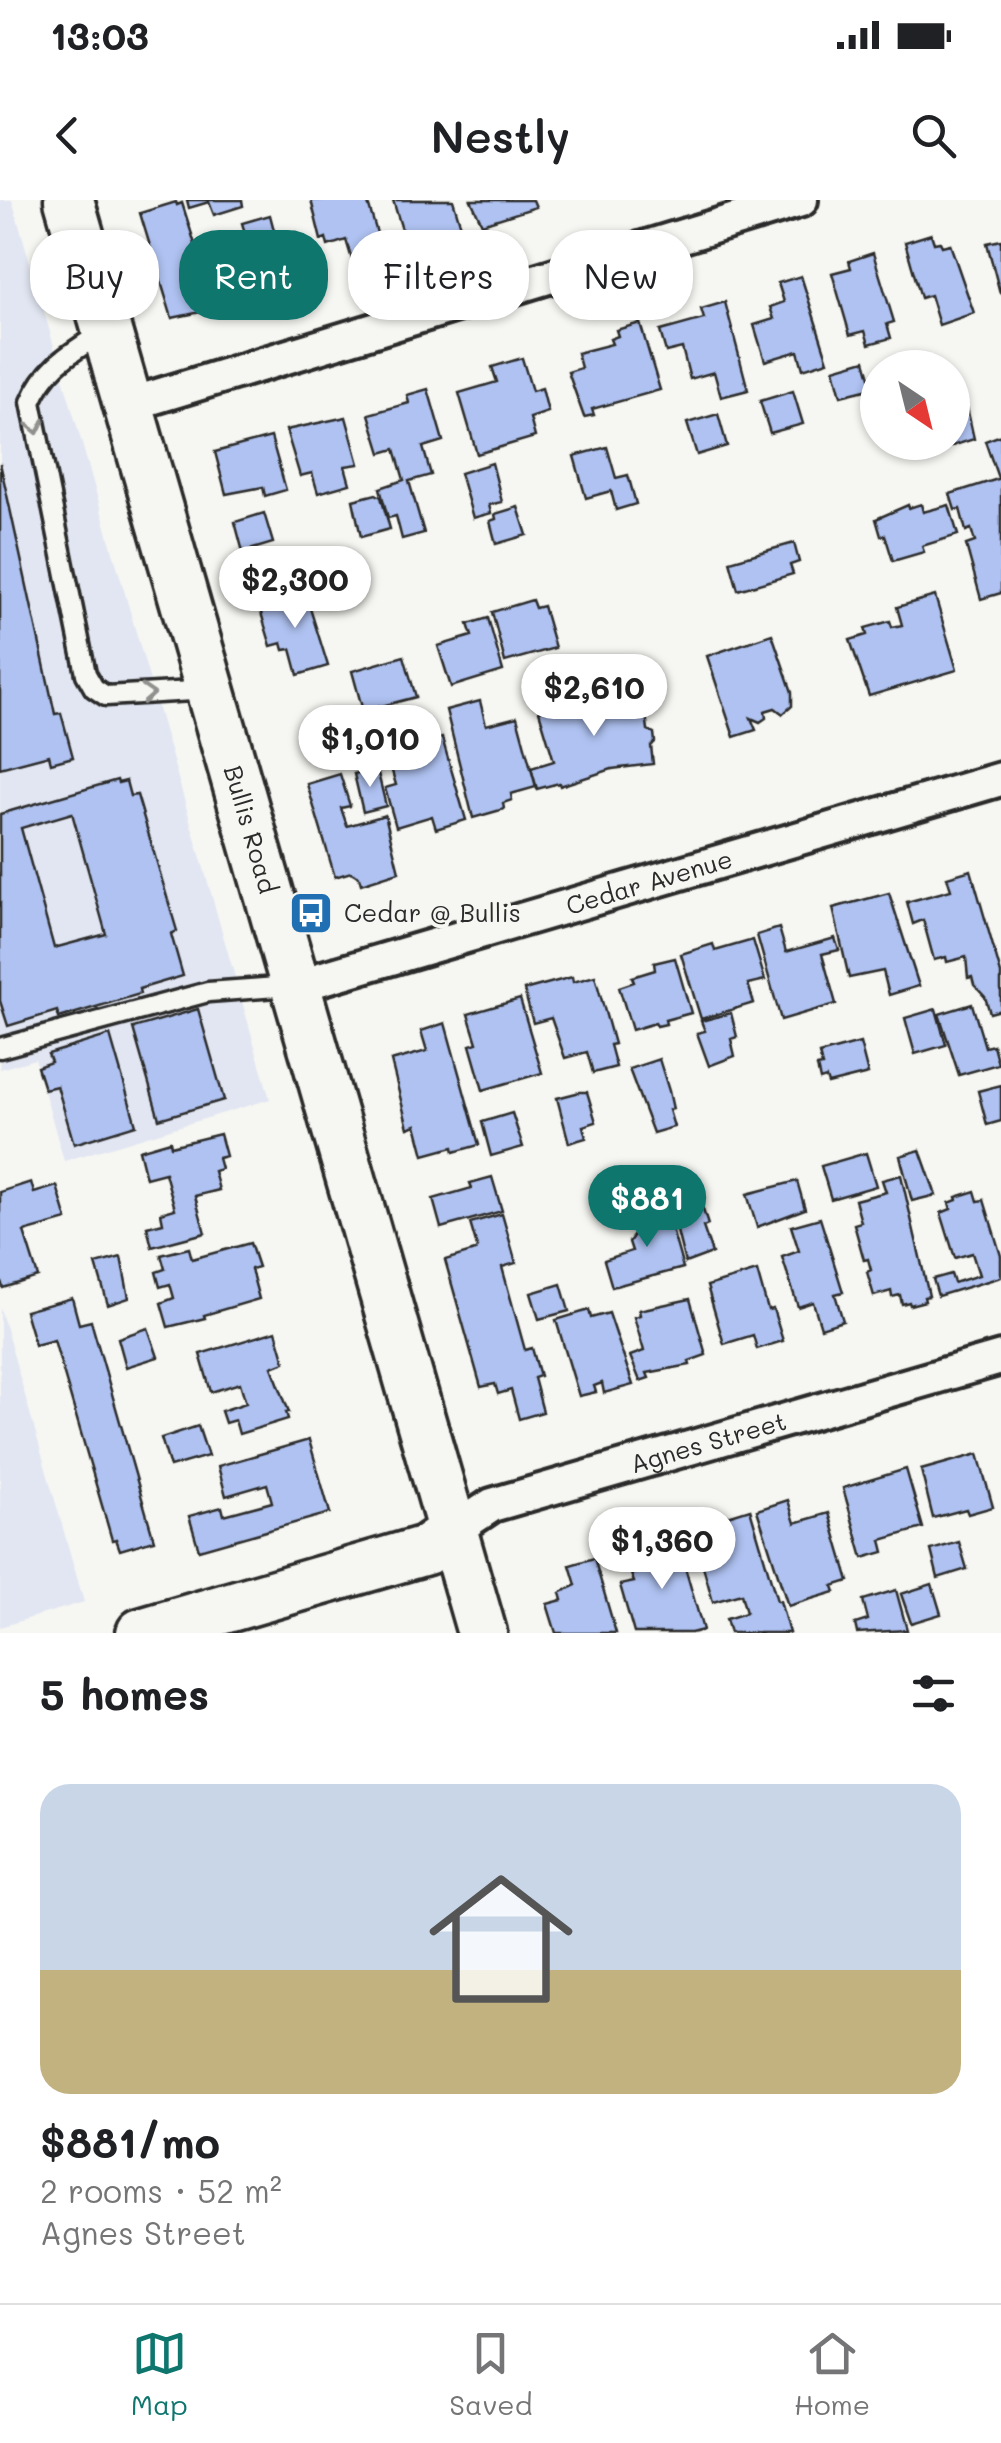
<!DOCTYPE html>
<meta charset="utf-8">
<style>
body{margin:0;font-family:Mali,sans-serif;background:#f6f6f6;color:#202124;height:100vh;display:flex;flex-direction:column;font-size:38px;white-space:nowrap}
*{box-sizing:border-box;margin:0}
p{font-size:32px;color:#757577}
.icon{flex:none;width:55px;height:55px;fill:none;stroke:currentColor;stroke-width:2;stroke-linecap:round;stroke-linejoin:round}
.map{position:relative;height:1433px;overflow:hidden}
.side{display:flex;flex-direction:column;background:#fff;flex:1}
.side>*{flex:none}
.banner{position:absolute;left:30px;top:30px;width:942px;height:90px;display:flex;gap:20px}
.needle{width:65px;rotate:145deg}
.fabs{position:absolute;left:860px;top:150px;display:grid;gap:20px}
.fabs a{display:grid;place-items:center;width:110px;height:110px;border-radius:50%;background:#fff;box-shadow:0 2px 8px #0004;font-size:50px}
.price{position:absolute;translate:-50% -85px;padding:0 22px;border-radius:35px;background:#fff;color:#222;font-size:32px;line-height:65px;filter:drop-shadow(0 2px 5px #0008)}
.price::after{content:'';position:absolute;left:50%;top:60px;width:30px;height:22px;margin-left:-15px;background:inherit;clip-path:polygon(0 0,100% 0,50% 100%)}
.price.active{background:#0f766e;color:#fff}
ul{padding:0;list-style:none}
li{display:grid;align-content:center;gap:20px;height:530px;padding:0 40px}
li span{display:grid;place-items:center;height:310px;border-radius:30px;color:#555}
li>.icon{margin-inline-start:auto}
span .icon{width:180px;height:180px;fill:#fffc;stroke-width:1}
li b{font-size:42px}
h2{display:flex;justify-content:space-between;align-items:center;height:120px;padding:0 40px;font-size:42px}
.pill{padding:0 35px;border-radius:40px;background:#fff;box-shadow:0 2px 8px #0004;font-size:35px;line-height:90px}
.pill.active{background:#0f766e;color:#fff}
.status{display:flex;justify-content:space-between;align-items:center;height:70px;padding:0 50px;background:#fff;direction:ltr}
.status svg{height:28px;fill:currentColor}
header{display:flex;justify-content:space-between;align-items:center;height:130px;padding:0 40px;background:#fff;font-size:45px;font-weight:600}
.dock{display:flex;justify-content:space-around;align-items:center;height:140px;border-top:2px solid #e0e0e0;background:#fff;font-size:28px;color:#757577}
.dock a{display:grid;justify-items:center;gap:5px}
.dock .active{color:#0f766e}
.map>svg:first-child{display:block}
.built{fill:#e1e6f2}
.building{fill:#afc2f1;stroke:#2b2b2b;stroke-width:2.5;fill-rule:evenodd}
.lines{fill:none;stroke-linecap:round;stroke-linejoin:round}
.lane-casing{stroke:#2b2b2b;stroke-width:25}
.street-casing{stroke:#2b2b2b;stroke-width:40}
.secondary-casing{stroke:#2b2b2b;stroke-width:55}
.lane{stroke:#f6f6f2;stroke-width:18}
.street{stroke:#f6f6f2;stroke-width:32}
.secondary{stroke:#f6f6f2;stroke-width:48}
.oneway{stroke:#90908e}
.labels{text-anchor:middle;stroke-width:8;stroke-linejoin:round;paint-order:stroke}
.street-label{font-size:25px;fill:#2b2b2b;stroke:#f6f6f2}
.poi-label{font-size:25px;fill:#2b2b2b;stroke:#f6f6f2;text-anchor:start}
</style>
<div class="status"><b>13:03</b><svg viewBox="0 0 49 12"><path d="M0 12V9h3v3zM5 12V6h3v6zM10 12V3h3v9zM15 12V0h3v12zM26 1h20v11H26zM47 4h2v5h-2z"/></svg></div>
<header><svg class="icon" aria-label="back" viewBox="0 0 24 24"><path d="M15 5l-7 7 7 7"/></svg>Nestly<svg class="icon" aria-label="search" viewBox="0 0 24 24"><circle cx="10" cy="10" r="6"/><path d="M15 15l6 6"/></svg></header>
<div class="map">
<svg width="1001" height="1433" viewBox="0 0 1001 1433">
<rect width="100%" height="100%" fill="#f6f6f2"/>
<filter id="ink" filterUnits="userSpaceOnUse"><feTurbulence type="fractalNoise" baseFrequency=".01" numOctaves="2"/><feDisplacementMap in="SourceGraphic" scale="20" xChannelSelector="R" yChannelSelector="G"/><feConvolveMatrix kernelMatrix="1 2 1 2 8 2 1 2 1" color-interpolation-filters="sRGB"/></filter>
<g filter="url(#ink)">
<!-- built -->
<g class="built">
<path d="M0,0h12l258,899 -206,62 -29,-102 -35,10z"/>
<path d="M0,1108l84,294 -84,25z"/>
</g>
<!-- building -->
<g class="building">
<path d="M187,0h55l1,6 -29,9 -5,-13 -20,6z"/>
<path d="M311,0h56l16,53 -30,10 -7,-23 -18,6 -2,-8 -5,2z"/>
<path d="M393,0h60l9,30 -31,9 -2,-6 -24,7z"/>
<path d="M471,0h62l3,7 -54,17z"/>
<path d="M176,2l1,3 5,-2 18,57 22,-7 14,45 -17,5 1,5 -48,10 -32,-105z"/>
<path d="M270,15l6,23 20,-6 3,12 3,-1 1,15 4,-1 3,21 -59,16 -1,-5 -3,1 -11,-43 12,-4 -6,-20z"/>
<path d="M931,34l3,9 6,-1 2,4 8,-2 24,69 -35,12 -9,-30 -9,3 -16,-56z"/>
<path d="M1001,40v53h-1l-13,-50z"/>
<path d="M873,53l21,69 -7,2 4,14 -22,6 -4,-13 -15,4 -18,-62 19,-5 -2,-7z"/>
<path d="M801,76l27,85 -25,8 -5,-18 -33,10 -11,-36 20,-6 -4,-12 14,-5 -6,-19z"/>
<path d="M725,102l23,88 -27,7 -7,-25 -24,7 -8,-31 -16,4 -6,-21 44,-12 -3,-10z"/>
<path d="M640,123l20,67 -68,19 2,6 -10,2 -16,-45 13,-4 -4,-15 35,-9 -2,-5 8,-3 -2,-6z"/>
<path d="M522,158l10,33 10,-3 6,24 -18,6 5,19 -58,17 -18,-61 38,-11 -5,-15z"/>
<path d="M865,160l8,28 -32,8 -7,-27z"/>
<path d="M952,185l5,15 9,3 8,36 -34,11 -2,-8h14z"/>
<path d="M428,189l15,52 -20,6 8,28 -22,6 15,52 -22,6 -6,-23 -8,2 -8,-30 24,-8 -9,-31 -14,4 -12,-39 40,-11 -2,-8z"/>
<path d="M793,191l10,33 -33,9 -10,-32z"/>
<path d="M718,214l9,32 -30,9 -10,-32z"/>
<path d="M346,217l13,47 -14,2 5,18 -32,9 -6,-20 -12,3 -14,-46z"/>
<path d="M1001,235v42l-3,1 -13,-37z"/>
<path d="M271,237l15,53 -21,6 -2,-9 -37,7 -11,-42z"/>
<path d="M607,247l9,31 12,-3 8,29 -20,6 -5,-19 -25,7 -12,-42z"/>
<path d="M0,263l55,251 6,-1 12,44 -22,6 -2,-8 -49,13z"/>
<path d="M492,263l10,39 -13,3 2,8 -18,5 -13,-45z"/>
<path d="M1001,278v115l-20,6 -15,-54 9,-3 -4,-13 -5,2 -6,-22 -5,1 -5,-16z"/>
<path d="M376,294l5,3 9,32 -29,8 -8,-37z"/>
<path d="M921,304l2,8 26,-7 9,30 -36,11 2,6 -31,9 -8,-26 -4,1 -5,-17 32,-14 1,3z"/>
<path d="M518,307l9,28 -31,9 -6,-23 6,-2 -1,-5z"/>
<path d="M264,313l9,30 -30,9 -8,-30z"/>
<path d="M794,343l5,19 -9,3 3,9 -55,16 -8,-29z"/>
<path d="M304,389l24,77 -30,9 -7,-26 -7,1 -2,-7 -11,3 -12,-40z"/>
<path d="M935,396l22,74 -88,26 -19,-56 17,-5 -2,-7 25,-7 2,6 10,-2 -5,-18z"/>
<path d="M532,400l3,8 8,-2 12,42 -50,14 -13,-50z"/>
<path d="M488,418l15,53 -52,16 -13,-41 34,-10 -4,-12z"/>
<path d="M772,434l20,58v14l-9,8 -8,-6 -10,3 1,7 -6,4 -9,-4 5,12 -22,7 -27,-81z"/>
<path d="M404,456l12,41 -53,14 -11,-40z"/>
<path d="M595,495l2,8 47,-6 4,33 6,3 1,9 -4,4 2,18 -41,5 -52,17 -1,-3 -22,6 -6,-21 23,-7 -15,-50z"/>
<path d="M480,501l6,24 31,-8 19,70 -25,7 1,6 -9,3 1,6 -31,9 -27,-108z"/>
<path d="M442,538l24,82 -30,9 -4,-13 -36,11 -11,-39 11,-3 -9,-31z"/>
<path d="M377,569l9,37 -23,6 -9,-38z"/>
<path d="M340,574l10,32 -9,2 6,18 38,-11 14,57 -38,12 -2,-7 -8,-5 -16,5 -28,-93z"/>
<path d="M117,580l1,3 8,-2 4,15 7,-1 40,136 -6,3 12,42 -44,13 1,5 -81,24 -2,-7 -49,15 -8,-25v-187zM72,613l34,121 -52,14 -33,-120z"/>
<path d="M971,670l30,104v36l-11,3 -5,-16 -11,-12 -2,-8 -4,1 -2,-21 -19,5 -1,-5 -12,3 -11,-40 -10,4 -6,-22 44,-12 -4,-13z"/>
<path d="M889,693l30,93 -30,9 -6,-24 -34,7 -16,-70z"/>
<path d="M779,728l7,24 49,-14 4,12 -17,4 14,50 -55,16 -24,-85z"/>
<path d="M753,740l12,40 -17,4 6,19 -53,16 -20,-65 32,-10 2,7z"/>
<path d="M675,758l16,55 -26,7 1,4 -9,2 -2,-3 -23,7 -13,-43 15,-5 -2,-5 23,-7 -1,-7z"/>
<path d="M595,776l19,68 -4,1 6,22 -23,6 -6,-21 -22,6 -14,-40 -18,5 -9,-33 48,-13 1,5z"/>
<path d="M520,799l22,74 -59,17 -13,-45 7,-2 -9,-29z"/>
<path d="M972,804l13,43 8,-2 5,19 -39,11 -20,-61z"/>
<path d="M198,809l26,91 -65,19 -26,-91z"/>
<path d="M936,809l10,36 -31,9 -10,-36z"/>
<path d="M731,813l6,24 -6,2 4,17 -26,10 -12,-33 8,-2 -4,-10z"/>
<path d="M445,823l34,122 -25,7 -1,-5 -29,8 -8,-30 -8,3 -17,-67 36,-10 -6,-20z"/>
<path d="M110,835l26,90 -62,19 -17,-58 -13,3 -7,-22 14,-5 -3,-8z"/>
<path d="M860,843l8,31 -40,10 -2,-6 -6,2 -3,-13 5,-1 -3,-12z"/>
<path d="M659,859l10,32 4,18 -4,1 5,17 -21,6 -24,-64z"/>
<path d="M1001,885v36l-14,4 -9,-34z"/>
<path d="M580,892h7l9,30 -13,4 3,12 -17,5 -12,-45z"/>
<path d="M512,913l11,34 -32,9 -9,-34z"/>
<path d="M220,934l6,22 -8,2 3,11 -7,2 5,19 -24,6 10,37 -53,14 -5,-20 16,-4 -2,-10 14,-4 -10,-36 -19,5 -7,-28 31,-9 1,5z"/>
<path d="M920,950l16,45 -24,6 -12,-45z"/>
<path d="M866,953l10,33 -45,13 -10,-33z"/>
<path d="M901,975l28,121 -5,1 1,4 -15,4 -1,-3 -7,2 -2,-9 -8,2 -1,-6 -17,5 -7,-24 4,-2 -3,-11 -4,1 -10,-36 7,-2 -6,-22 31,-8 -4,-12z"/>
<path d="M492,977l10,34 -61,17 -8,-29 39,-11 -2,-5z"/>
<path d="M797,981l8,28 -48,18 -10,-33z"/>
<path d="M31,982l3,11 23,-7 10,34 -43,12 14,45 -35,11 -3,-11v-85z"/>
<path d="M975,991l3,10 6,-1 17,56v21l-63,19 -5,-17 18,-5 3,9 25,-8 -7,-22 -17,5 -14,-45 10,-4 -2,-6 8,-3 -1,-3z"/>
<path d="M662,994l21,74 -71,19 -8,-27 28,-9 -3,-9z"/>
<path d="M698,994l10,31 -5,2 9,26 -27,10 -15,-60z"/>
<path d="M502,1014l14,49 -14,4 23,83 7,-2 8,28 -6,2 9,34 -24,7 -8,-29 -13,4 -3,-10 -14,3 -36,-127 30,-9 2,-4 -7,-24z"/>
<path d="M820,1018l23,74 -8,2 8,27 -22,7 -8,-26 -15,5 -16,-50 17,-6 -8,-25z"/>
<path d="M250,1043l8,24 -7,2 8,30 -55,16 1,3 -37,9 -7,-24 13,-5 -4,-14 -10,3 -4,-15 9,-3 -4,-14 28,-7 3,11z"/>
<path d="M121,1057l8,41 -21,7 -12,-41z"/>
<path d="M757,1071l11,39 5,-1 10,32 -26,8 -4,-14 -29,9 -17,-58z"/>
<path d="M561,1084l8,27 -30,8 -8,-26z"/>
<path d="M72,1098l7,26 12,-3 63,219 -34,10 -4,-11 -4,1 -58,-200 -19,5 -10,-34z"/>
<path d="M690,1099l16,56 -17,6 1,4 -43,8 2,5 -9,3 -10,-25 14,-5 -10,-34 6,-2 -1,-5z"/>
<path d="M589,1110l2,8 18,-5 24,72 -29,8 -2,-10 -8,3 2,6 -17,4 -23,-76z"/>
<path d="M148,1128l10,29 -32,10 -8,-29z"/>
<path d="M276,1131l9,31 -13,5 17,45h-3l2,7 -49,15 -4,-14 -10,3 -4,-12 25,-8 -6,-20 -29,9 -11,-38z"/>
<path d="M198,1226l10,30 -38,11 -9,-29z"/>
<path d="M309,1240l21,73 -131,37 -10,-34 33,-9 2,8 48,-13 -5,-18 -41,12 -8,-30z"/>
<path d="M978,1254l15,53 -25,7 -2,-5 -33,9 -12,-48z"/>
<path d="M906,1269l17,59 -42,12 3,12 -21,6 -20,-70z"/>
<path d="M788,1300l7,23 34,-10 20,68 -16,5 2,6 -47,14 -31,-96z"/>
<path d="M750,1309l27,92h3l9,32h-59l-4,-14 20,-6 -5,-19 -28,8 -15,-54 29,-9 -6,-21z"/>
<path d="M661,1334l7,4 8,-2 27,94 -12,3h-57l-14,-48 14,-3 -3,-8 15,-4 -7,-24z"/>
<path d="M959,1342l8,27 -29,9 -7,-28z"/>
<path d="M594,1358l22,75h-60l-9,-29 15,-4 -2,-7 16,-8 -6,-20z"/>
<path d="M932,1384l9,30 -30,9 -10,-29z"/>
<path d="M896,1390l11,40 -50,3 -2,-9 13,-4 -5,-20z"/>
</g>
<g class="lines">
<!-- lane casing -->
<g class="lane-casing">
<g id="lane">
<path d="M106,130c-33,22 -59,34 -75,72l55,272 8,14 12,8 104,-6"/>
<path d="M0,848l208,-56 83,-6"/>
</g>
</g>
<!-- street casing -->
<g class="street-casing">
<g id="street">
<path d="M128,205l673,-205"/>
<path id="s1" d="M296,786l705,-207"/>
<path id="s2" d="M453,1331l39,-26 509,-147"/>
</g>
</g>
<!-- secondary casing -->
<g class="secondary-casing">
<g id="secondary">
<path id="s3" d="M69,0l413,1433"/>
<path d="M141,1433l285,-83 27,-19"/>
</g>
</g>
<!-- lane -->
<use href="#lane" class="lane"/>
<!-- street -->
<use href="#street" class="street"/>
<!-- secondary -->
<use href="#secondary" class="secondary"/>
</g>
<!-- one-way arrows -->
<defs><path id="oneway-chevron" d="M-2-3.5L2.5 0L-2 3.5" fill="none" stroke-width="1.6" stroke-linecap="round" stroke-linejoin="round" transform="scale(2.5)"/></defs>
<g class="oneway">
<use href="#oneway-chevron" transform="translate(36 227) rotate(78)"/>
<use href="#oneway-chevron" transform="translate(148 494) rotate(-3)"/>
</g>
</g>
<!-- icons -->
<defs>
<g id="bus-square" transform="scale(2.25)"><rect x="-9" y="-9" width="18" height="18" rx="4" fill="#1f6fb2" stroke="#f6f6f2"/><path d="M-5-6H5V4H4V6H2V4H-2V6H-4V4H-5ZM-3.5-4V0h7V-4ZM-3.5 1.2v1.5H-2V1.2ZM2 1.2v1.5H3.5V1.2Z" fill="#fff"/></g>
</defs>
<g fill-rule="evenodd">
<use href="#bus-square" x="311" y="713"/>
</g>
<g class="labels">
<!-- street labels -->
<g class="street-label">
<text dy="9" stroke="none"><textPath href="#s3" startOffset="655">Bullis Road</textPath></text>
<text dy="9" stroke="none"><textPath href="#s1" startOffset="368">Cedar Avenue</textPath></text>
<text dy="9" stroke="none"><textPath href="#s2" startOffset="272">Agnes Street</textPath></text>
</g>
<!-- poi labels -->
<g class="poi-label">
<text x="344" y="722">Cedar @ Bullis</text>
</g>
</g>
</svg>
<div class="fabs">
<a><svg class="needle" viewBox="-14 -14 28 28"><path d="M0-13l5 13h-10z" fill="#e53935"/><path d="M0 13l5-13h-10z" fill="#757577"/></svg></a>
</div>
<b class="price" style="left:295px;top:431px">$2,300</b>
<b class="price" style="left:594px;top:539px">$2,610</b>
<b class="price" style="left:370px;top:590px">$1,010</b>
<b class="price active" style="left:647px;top:1050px">$881</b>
<b class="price" style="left:662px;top:1392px">$1,360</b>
<div class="banner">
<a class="pill">Buy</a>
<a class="pill active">Rent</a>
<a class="pill">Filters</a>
<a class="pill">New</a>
</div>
</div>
<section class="side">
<h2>5 homes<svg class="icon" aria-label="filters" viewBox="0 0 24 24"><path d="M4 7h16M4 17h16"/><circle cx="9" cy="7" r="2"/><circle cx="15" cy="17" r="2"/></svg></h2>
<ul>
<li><span style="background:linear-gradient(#c9d6e8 60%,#c2b280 0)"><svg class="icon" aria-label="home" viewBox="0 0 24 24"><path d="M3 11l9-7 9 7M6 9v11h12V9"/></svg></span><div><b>$881/mo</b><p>2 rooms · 52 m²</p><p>Agnes Street</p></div></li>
</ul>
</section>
<nav class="dock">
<a class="active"><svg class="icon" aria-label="map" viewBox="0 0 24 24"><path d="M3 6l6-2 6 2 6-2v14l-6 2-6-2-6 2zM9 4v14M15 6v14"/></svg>Map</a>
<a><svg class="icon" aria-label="saved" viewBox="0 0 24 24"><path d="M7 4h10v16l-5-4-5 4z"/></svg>Saved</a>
<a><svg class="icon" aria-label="home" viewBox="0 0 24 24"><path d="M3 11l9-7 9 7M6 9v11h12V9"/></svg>Home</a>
</nav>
